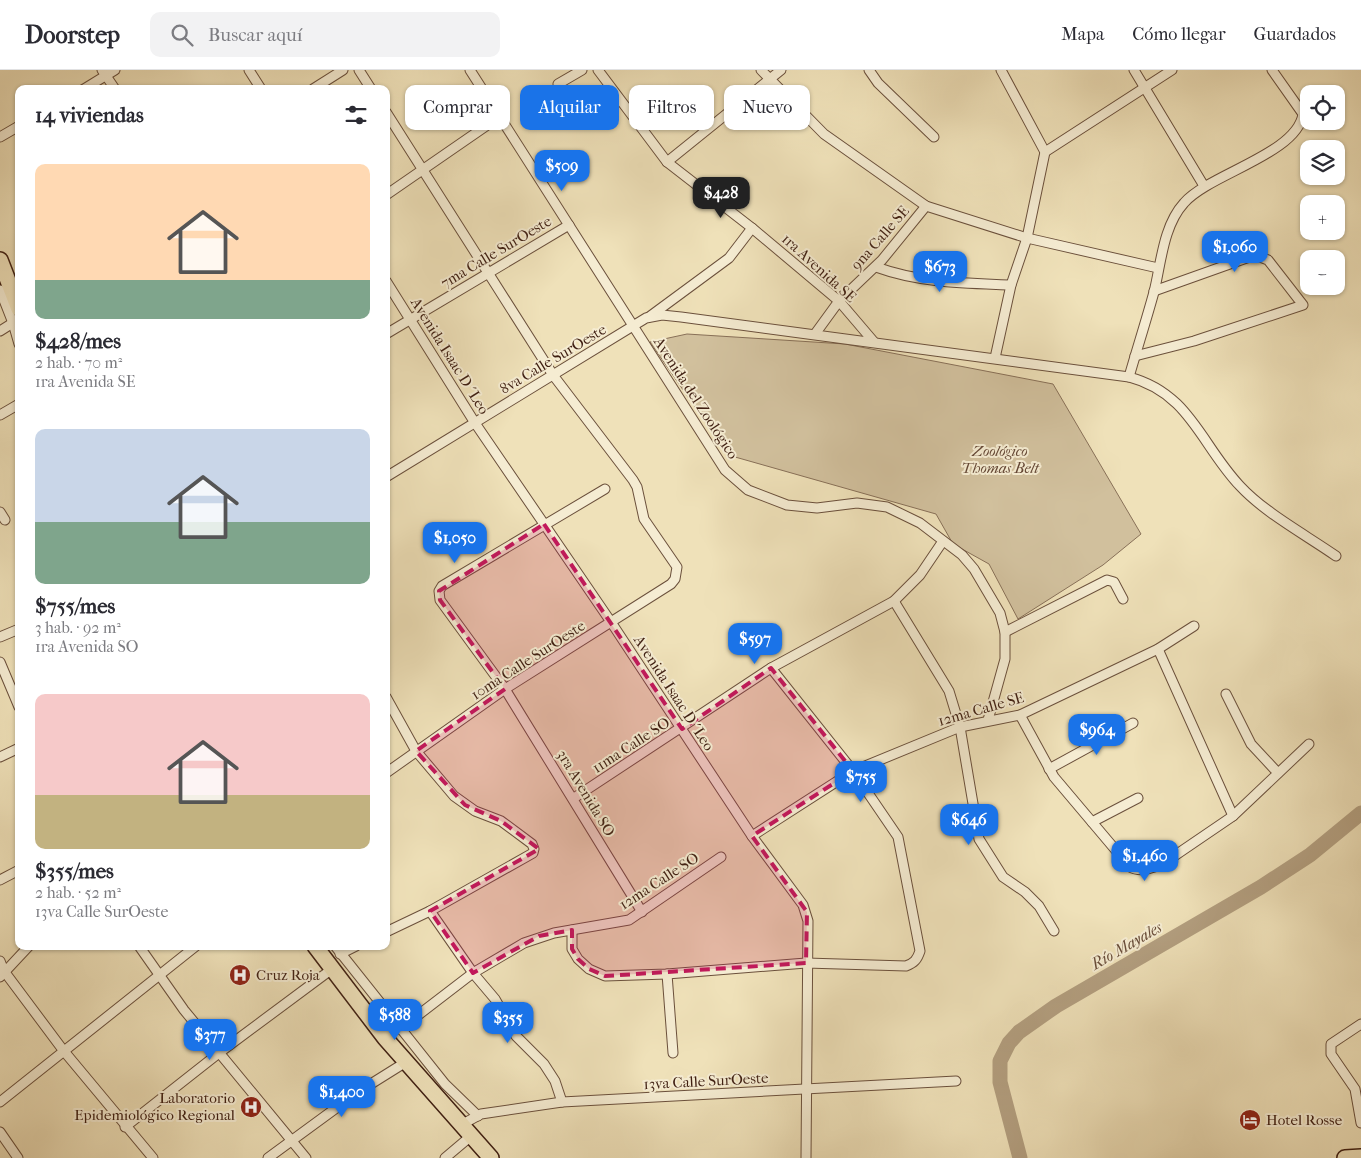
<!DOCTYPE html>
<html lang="es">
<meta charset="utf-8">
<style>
body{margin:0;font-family:"IM FELL French Canon",serif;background:#f2f2f3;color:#2b2b33;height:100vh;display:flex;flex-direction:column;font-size:19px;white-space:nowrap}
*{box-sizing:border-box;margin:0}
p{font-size:16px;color:#7c7c81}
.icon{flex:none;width:28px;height:28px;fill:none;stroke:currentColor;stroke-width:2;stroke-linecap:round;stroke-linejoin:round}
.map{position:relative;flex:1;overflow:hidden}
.drawer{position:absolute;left:15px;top:15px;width:375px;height:865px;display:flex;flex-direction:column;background:#fff;border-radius:10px;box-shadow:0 1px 4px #0004}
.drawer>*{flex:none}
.hud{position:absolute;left:405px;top:15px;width:475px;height:45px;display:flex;gap:10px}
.tools{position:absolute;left:1300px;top:15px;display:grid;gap:10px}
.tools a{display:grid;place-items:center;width:45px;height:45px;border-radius:10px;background:#fff;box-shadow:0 1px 4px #0004;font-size:25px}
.price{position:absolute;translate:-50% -42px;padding:0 11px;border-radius:10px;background:#1a73e8;color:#fff;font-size:16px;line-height:32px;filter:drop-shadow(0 1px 2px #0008)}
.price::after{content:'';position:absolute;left:50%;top:30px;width:15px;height:11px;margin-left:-8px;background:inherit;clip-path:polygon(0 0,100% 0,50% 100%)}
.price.active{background:#222;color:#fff}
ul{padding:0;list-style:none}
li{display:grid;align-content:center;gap:10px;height:265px;padding:0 20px}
li span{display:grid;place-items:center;height:155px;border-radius:10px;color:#555}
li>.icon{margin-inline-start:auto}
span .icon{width:90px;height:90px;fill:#fffc;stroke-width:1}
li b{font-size:21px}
h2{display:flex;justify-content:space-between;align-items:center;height:60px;padding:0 20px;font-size:21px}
.tag{padding:0 18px;border-radius:10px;background:#fff;box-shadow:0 1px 4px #0004;font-size:18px;line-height:45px}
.tag.active{background:#1a73e8;color:#fff}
header{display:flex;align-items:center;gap:30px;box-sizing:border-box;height:70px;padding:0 25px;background:#fff;border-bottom:1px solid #e1e1e2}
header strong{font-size:24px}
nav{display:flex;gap:28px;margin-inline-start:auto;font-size:18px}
.search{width:350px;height:45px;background:#f2f2f3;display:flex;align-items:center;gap:12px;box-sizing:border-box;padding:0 18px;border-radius:10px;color:#7c7c81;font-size:19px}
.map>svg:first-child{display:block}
.green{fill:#d1c09d;stroke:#887058}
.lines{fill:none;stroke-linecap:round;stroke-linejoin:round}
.river{stroke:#b39f80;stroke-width:15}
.street-casing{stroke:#6b503c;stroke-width:11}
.highway-casing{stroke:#3f1f12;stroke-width:18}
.street{stroke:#f5ecd2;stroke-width:9}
.highway{stroke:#efe1b9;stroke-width:15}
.marked{fill:#c2185b;fill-opacity:0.2;stroke:#c2185b;stroke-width:4;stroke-dasharray:10 6;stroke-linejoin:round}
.labels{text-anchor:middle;stroke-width:4;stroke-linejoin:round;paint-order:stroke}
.street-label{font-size:15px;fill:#3f1f12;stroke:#f5ecd2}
.park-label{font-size:15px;font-style:italic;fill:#644735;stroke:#f5ecd2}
.poi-label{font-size:15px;fill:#3f1f12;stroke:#f5ecd2;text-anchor:start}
.water-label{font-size:16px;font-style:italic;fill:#684c38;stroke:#f5ecd2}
</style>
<header>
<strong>Doorstep</strong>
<div class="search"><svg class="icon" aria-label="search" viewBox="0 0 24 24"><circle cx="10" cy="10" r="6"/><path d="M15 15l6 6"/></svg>Buscar aquí</div>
<nav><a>Mapa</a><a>Cómo llegar</a><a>Guardados</a></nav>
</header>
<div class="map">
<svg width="1361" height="1088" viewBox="0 0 1361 1088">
<rect width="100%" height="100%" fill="#efe1b9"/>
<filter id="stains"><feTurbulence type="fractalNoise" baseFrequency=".004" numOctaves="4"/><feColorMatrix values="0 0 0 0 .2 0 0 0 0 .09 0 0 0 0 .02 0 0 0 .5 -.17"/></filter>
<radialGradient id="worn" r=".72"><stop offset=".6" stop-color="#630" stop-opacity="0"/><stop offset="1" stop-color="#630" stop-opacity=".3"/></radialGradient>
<!-- green -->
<path class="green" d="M687,264l158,10 208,40 88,150 -38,31 -85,54 -29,-55 -36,-20 -17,-30 -208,-59 -78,-113z"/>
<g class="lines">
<!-- river -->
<path class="river" d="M1020,1088l-20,-76v-21l9,-18 10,-11 37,-26 205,-119 49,-32 51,-42"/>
<!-- street casing -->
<g class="street-casing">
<g id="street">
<path d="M102,0l13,19"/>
<path d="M249,0l12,19"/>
<path d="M359,0l12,19"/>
<path d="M470,0l255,400 23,20 39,15 30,3 40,-5 30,4 33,16 42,32 12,14 26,44 5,19v27l-17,61"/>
<path d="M598,0l69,92 85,66 87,73 35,41"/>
<path d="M761,0l63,64 102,72 101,32 131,30"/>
<path d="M869,0l9,13 56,54"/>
<path d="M1134,0l70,116"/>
<path d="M558,14l24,-14"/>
<path d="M84,19l31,-19"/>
<path d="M313,19l30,-19"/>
<path d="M386,42l167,263 80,105 4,7 7,32 33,48 -2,12 -4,5 -166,105 -119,84"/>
<path d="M0,67l19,-11"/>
<path d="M1045,82l127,-82"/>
<path d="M667,92l114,-92"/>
<path d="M386,125l113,-78"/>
<path d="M876,197c44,16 88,16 135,18"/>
<path d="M386,211l89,142 136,199 141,214 51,69 5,16 -2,237"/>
<path d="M0,220l13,33 6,21"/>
<path d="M649,247l80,-59 23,-30"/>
<path d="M0,261l19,-12"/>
<path d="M386,264l183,-109"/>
<path d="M815,264l24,-33 43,-41 44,-54"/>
<path d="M1135,286l59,-15 109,-36 -35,-45 -13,-5 -101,36"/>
<path d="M995,288l16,-73 16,-47 18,-86 -44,-82"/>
<path d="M1129,307c8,-28 17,-56 25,-85 7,-28 9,-66 30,-89 25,-29 113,-49 119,-89l-31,-44"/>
<path d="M0,345l19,-11"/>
<path d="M386,407l260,-159 16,-3 19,2 448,60c61,16 72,68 111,109 25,27 66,49 96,70"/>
<path d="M605,419l-163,97 -3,5 1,9 65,89 137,223"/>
<path d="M0,442l5,8"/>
<path d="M894,531l55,90 11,36 19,112 24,38 22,15 14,14 15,25"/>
<path d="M1005,562l102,-52 7,2 9,17"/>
<path d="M0,567l19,-8"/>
<path d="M1158,579l75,167"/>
<path d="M0,592l19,45"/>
<path d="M1226,624l25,50 27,29"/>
<path d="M386,627l30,54 38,45 21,15 26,10 31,23 2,5 -1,4 -103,58 -44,21"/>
<path d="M1020,645l34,62 76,90c11,6 23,1 34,-4l69,-47 76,-72"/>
<path d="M0,687l19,-9"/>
<path d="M1049,699l84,-46"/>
<path d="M574,728l197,-130 123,-67 26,-26 23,-34"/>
<path d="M1092,752l46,-24"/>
<path d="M752,766l101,-65 107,-44 60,-12 138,-66 36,-23"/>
<path d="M0,810l19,-10"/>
<path d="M430,841l43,62 22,26 21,37 28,28 11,17 7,21"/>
<path d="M572,860v19l6,10 11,10 16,7 62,-2 139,-11 100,3c8,-3 11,-6 14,-15l-22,-114 -45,-66 -82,-103"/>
<path d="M139,876l45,64 122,148"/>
<path d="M335,876l110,138 33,32"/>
<path d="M340,884l16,-8"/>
<path d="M0,891l4,10 59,79 90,108"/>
<path d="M667,904l6,79"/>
<path d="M0,907l29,-31"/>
<path d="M1361,954l-30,20v10l24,35 6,34"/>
<path d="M400,959l73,-56 51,-30 30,-10 75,-13 92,-63"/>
<path d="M0,1032l196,-156"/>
<path d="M461,1055l20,-11 81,-12 394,-21"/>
<path d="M125,1057l94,-74 113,-84"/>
<path d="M0,1062l18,26"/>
<path d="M268,1088l90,-66 48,-30"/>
<path d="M445,1088l26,-22"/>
</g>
</g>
<!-- highway casing -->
<g class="highway-casing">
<g id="highway">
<path d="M0,190l19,49"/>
<path d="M315,876l70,92 106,120"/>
<path d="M1345,1088l16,-1"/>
</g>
</g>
<!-- street -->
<use href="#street" class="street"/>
<!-- highway -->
<use href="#highway" class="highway"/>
</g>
<!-- marked area -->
<path class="marked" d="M544,454l138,205 89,-61 82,103 -101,65 55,76 -1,51 -201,13 -16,-7 -11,-10 -6,-10v-19l-33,6 -66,37 -43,-62 109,-62 -38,-28 -36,-16 -49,-54 89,-62 -65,-89 -1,-9z"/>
<!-- icons -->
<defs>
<g id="hospital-disc" transform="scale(1.125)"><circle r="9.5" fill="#8f2418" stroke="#f5ecd2"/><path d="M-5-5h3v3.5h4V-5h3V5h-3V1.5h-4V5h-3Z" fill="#fff"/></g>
<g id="hotel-disc" transform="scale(1.125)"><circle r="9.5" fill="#8f2418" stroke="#f5ecd2"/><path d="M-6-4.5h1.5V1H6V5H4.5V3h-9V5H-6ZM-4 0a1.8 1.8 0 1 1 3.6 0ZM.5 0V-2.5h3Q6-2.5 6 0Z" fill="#fff"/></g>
</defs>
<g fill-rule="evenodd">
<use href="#hospital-disc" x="240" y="905"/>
<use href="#hospital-disc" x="251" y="1037"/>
<use href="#hotel-disc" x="1250" y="1050"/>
</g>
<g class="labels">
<!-- street labels -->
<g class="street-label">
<text transform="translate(880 168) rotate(-49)" y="5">9na Calle SE</text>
<text transform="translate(496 182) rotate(-31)" y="5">7ma Calle SurOeste</text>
<text transform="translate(819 198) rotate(42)" y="5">1ra Avenida SE</text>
<text transform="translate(450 286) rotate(58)" y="5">Avenida Isaac D´Leo</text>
<text transform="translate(553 289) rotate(-31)" y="5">8va Calle SurOeste</text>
<text transform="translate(696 328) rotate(57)" y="5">Avenida del Zoológico</text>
<text transform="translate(528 590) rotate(-33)" y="5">10ma Calle SurOeste</text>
<text transform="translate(674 623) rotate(57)" y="5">Avenida Isaac D´Leo</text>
<text transform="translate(981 639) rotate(-16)" y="5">12ma Calle SE</text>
<text transform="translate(631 675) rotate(-33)" y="5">11ma Calle SO</text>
<text transform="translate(586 723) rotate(59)" y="5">3ra Avenida SO</text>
<text transform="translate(659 811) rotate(-33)" y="5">12ma Calle SO</text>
<text transform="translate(706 1011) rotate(-3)" y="5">13va Calle SurOeste</text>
</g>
<!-- park labels -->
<g class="park-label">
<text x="1000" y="386">Zoológico<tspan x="1000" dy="17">Thomas Belt</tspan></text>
</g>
<!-- poi labels -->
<g class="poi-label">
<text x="256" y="910">Cruz Roja</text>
<text x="235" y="1033" text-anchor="end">Laboratorio<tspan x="235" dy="17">Epidemiológico Regional</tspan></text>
<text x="1266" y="1055">Hotel Rosse</text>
</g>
<!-- water labels -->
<g class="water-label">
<text transform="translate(1126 875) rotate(-30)" y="6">Río Mayales</text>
</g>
</g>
<rect width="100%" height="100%" filter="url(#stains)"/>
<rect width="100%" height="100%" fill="url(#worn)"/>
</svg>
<div class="tools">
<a><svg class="icon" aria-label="locate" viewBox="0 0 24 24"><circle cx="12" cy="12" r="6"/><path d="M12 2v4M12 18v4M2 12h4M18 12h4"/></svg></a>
<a><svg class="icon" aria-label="layers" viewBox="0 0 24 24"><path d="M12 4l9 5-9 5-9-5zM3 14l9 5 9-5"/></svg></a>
<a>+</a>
<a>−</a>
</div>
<b class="price" style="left:562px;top:122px">$509</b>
<b class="price active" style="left:721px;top:149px">$428</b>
<b class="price" style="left:1235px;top:203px">$1,060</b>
<b class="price" style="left:940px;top:223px">$673</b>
<b class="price" style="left:455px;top:494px">$1,050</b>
<b class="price" style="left:755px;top:595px">$597</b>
<b class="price" style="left:1097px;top:686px">$964</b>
<b class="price" style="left:861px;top:733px">$755</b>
<b class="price" style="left:969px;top:776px">$646</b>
<b class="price" style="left:1145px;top:812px">$1,460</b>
<b class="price" style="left:395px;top:971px">$588</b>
<b class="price" style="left:508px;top:974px">$355</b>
<b class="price" style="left:210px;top:991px">$377</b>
<b class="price" style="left:342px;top:1048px">$1,400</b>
<div class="hud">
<a class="tag">Comprar</a>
<a class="tag active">Alquilar</a>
<a class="tag">Filtros</a>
<a class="tag">Nuevo</a>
</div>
<section class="drawer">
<h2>14 viviendas<svg class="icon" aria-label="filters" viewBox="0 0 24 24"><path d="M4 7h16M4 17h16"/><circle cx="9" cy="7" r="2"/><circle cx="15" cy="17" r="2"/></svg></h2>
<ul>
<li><span style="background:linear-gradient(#ffd9b3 75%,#7fa58c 0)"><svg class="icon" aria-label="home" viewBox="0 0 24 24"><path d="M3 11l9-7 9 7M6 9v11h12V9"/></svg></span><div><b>$428/mes</b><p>2 hab. · 70 m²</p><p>1ra Avenida SE</p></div></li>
<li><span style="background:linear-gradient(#c9d6e8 60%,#7fa58c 0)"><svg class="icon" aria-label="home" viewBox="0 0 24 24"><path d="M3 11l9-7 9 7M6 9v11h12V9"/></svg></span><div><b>$755/mes</b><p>3 hab. · 92 m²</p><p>1ra Avenida SO</p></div></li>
<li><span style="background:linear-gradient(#f6c9c9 65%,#c2b280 0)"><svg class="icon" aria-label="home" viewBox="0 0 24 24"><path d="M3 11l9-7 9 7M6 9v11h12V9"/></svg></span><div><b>$355/mes</b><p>2 hab. · 52 m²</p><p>13va Calle SurOeste</p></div></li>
</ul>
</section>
</div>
